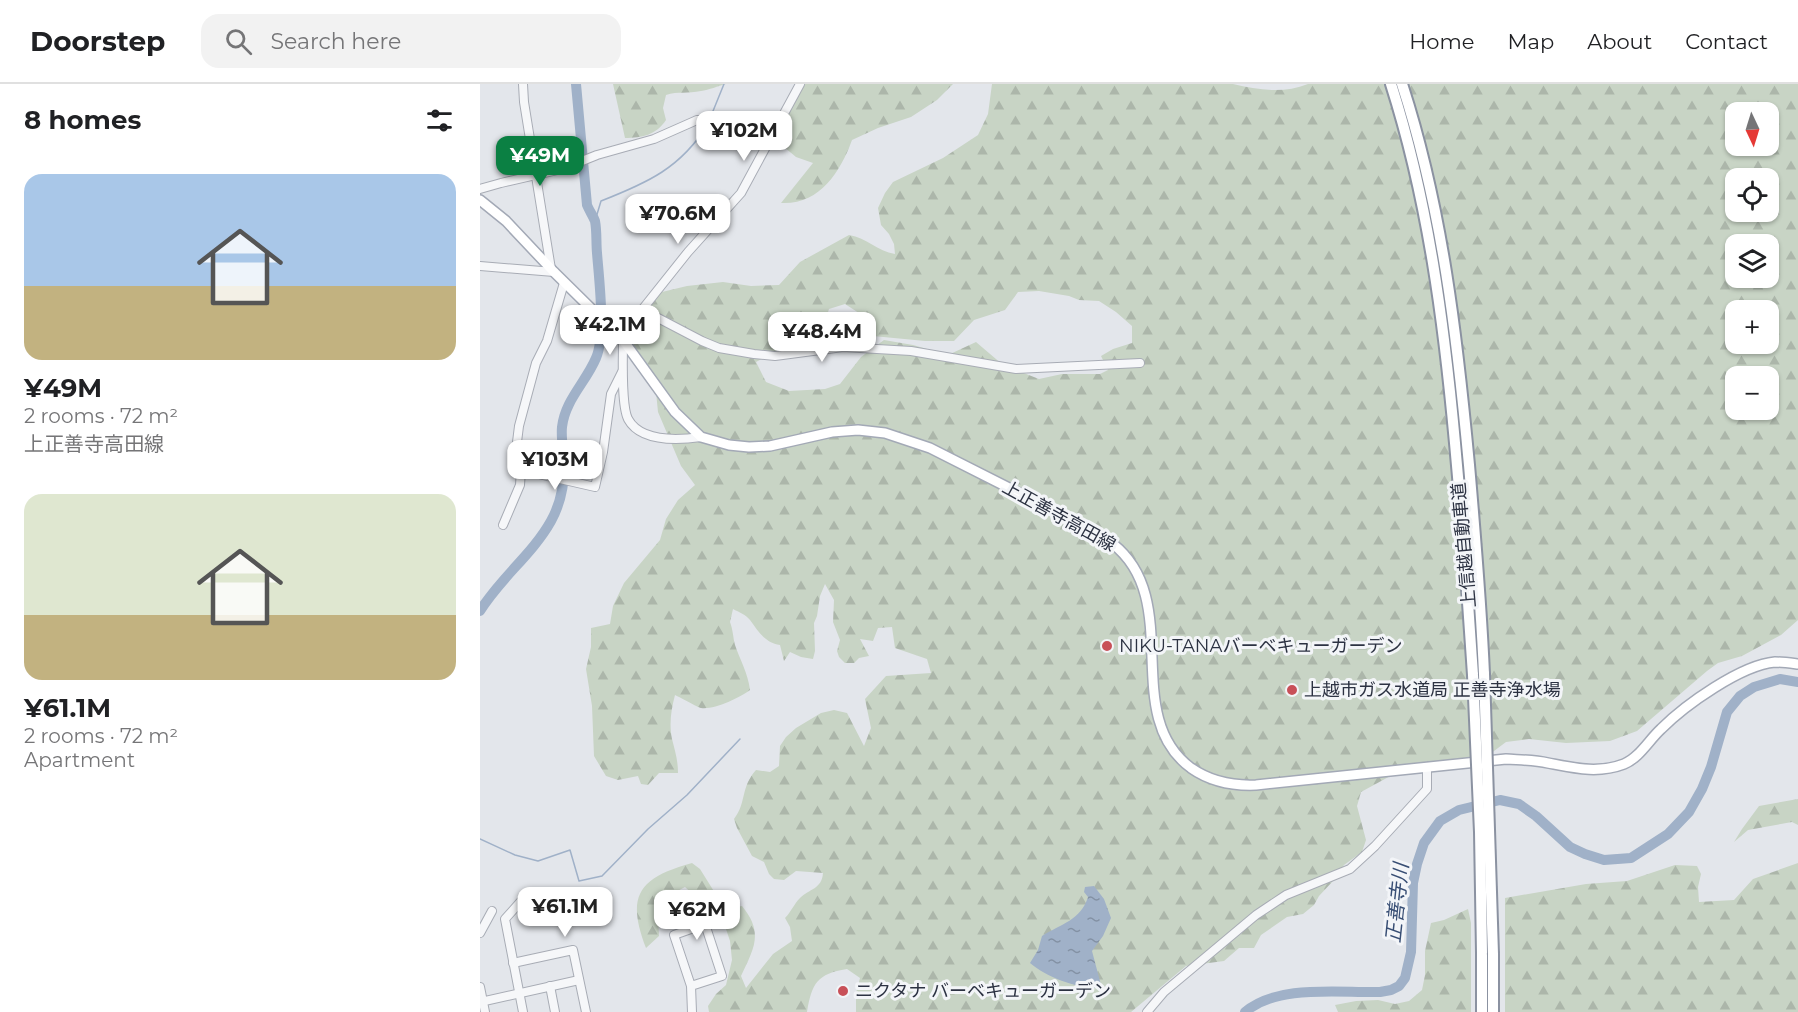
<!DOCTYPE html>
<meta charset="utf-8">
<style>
body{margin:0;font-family:Montserrat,"Noto Sans JP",sans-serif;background:#f2f2f2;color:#202124;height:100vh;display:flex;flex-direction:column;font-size:22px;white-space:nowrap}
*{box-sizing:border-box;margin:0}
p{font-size:20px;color:#757577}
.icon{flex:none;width:33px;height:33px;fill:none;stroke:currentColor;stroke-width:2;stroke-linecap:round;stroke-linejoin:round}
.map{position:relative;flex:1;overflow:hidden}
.details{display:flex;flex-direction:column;background:#fff;width:480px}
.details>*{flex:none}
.needle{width:39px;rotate:176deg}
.fabs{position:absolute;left:1245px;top:18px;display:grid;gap:12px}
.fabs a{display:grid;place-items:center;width:54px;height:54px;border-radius:12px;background:#fff;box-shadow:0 2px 4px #0004;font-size:30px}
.price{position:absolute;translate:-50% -51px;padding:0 14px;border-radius:12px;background:#fff;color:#222;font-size:20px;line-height:39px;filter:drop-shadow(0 2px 3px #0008)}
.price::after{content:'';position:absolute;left:50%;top:36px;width:18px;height:14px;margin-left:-9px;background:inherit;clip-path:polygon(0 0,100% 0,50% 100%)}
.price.selected{background:#0b8043;color:#fff}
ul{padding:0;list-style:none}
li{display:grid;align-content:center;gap:12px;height:318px;padding:0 24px}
li span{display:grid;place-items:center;height:186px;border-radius:18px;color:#555}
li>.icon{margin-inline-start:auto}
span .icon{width:108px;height:108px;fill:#fffc;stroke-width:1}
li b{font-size:26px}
h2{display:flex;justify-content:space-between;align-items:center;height:72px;padding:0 24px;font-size:26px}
header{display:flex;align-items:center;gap:36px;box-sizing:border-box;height:84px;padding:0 30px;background:#fff;border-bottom:2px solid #e0e0e0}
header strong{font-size:28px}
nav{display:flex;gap:33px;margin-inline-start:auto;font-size:21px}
.search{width:420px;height:54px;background:#f2f2f2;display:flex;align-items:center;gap:15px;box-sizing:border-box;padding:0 21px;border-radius:18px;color:#757577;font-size:22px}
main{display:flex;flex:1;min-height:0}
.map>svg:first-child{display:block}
.forest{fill:url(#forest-firs);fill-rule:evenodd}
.water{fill:url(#water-ripples)}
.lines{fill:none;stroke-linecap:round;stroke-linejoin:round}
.stream{stroke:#a0b1c8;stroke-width:1.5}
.river{stroke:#a0b1c8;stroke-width:10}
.minor-casing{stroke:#a8acb5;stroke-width:10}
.major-casing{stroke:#a3a9b6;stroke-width:12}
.highway-casing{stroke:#8b92a1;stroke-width:14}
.minor{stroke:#f6f7f9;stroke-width:8}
.major{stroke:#fff;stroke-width:9}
.highway{stroke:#fff;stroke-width:10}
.highway-bridge-casing{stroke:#8b92a1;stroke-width:14;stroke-linecap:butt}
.highway-bridge{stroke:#fff;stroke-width:10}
.poi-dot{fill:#c85058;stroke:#f3f5f8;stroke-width:2}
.labels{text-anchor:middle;stroke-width:6;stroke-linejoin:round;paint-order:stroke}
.street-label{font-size:18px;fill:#2c3242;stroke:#f3f5f8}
.poi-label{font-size:18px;fill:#2c3242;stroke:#f3f5f8;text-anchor:start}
.water-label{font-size:20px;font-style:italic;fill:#384e74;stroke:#f3f5f8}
</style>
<header>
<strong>Doorstep</strong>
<div class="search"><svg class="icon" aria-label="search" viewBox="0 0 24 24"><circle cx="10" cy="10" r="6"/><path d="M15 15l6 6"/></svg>Search here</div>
<nav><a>Home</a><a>Map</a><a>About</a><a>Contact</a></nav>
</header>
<main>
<section class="details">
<h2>8 homes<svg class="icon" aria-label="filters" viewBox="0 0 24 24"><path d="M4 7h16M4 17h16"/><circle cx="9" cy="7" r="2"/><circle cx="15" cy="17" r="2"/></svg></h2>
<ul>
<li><span style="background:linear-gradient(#a9c7e8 60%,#c2b280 0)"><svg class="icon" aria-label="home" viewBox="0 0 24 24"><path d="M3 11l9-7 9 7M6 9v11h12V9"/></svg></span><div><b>¥49M</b><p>2 rooms · 72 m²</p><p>上正善寺高田線</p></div></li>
<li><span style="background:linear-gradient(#dfe7d0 65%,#c2b280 0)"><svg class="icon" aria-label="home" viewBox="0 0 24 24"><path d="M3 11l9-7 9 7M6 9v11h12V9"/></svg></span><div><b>¥61.1M</b><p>2 rooms · 72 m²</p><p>Apartment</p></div></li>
</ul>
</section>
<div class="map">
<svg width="1318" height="928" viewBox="0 0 1318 928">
<defs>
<pattern id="forest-firs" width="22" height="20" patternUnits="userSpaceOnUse" patternTransform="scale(1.5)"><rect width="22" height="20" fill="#c8d4c5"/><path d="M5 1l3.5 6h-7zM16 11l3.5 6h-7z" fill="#acb6aa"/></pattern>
<pattern id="water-ripples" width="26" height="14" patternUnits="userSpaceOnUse" patternTransform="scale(1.5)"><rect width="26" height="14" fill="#a0b1c8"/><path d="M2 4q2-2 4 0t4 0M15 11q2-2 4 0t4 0" fill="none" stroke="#8391a4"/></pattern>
</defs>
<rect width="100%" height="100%" fill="#e3e6eb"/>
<!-- forest -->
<g class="forest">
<path d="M133,0h113c-8,2 -17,6 -25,7 -13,3 -23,0 -35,4l-3,13 3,12c-10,15 -24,18 -41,18z"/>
<path d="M325,0h148l-16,16 -26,17 -33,11 -26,12c-12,33 -33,65 -71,63l32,-40 -17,-6 -12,-10 -3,-22z"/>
<path d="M512,0h241c26,6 50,10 75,0h490v536l-17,15 -39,21 -24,7 -11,8 -70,60 -27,10 -44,2 -37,-4 -23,3 -20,15 -92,17 -33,18 -4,14 9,34 -4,12 -18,13 -11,16 -14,15 -5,9 -11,9 -16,3 -26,18 -7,13h-15l-15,13 -38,5 -55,46h-275v-19l4,-15 -13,-9c-30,5 -35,14 -40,43h-98l-1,-6 8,-12 10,-9 6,-25 -2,-19 -6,-18 -39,-36 -26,14 -1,16 1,19 -13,12c-20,-52 -8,-70 46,-85l8,6 25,40 17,-3c22,27 12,42 -1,70l5,12 27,-34 19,-13 -2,-14 -5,-9c6,-6 9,-14 15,-20 9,-9 22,-9 23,-25l-27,-2 -12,9 -10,-1 -5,-5 -5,-12 -12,-6 -15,-28 -3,-9c13,-17 6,-31 22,-49l14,2 9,-6 1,-20 6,-9 10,-9 25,-15 13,-3 13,3 17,33 7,-18 -6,-29 21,-23 45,-3 -4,-14 -32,-11 -3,-21 -14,1 -5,13 -13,-2 9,17 -10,2 -5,5h-9l-6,-6 -2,-6 3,-11 -7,-18 1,-22 -9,-16 -5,12 -3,20 -3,7 1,28 -2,8 -12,-2 -11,-5 -6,9 -4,-16c-15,-2 -22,-14 -30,-25 -4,-5 -11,-8 -17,-11l-3,13c3,8 3,15 5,23 5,15 13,28 15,45 -11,8 -36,20 -49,18 -4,-1 -19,-10 -26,-13 -4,15 -6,29 -3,44 3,12 6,21 6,34h-19l-11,12 -7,-1 -3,-8 -20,4 -12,-4 -12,-20 -2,-50 -6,-37 5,-22v-19l19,-4 3,-18 11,-23 36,-43 6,-21 12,-19 17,-15 -14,-19 -23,-54 -2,-20 -31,-59 37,-41 25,-6 36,-4 28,4 28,-1 21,-23 49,-27c18,3 28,16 46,19l-1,-10 -5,-10 -8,-9 -3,-17 7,-15 8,-11 50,-24 35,-23 10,-21zM1256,28h32v34h-32zM1256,94h32v34h-32zM1256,160h32v34h-32zM559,207l30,5 10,4 20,1 17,11 16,14v17l-19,6 -12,7 7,14 -8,4h-38l-23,5 -36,-14 -27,-23 -28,13 -35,-10 -29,-5 -23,17 -21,27 -15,5 -36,2 -23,-9 -10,-20 33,-18 22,-3 12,-13 6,-19 16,-5 17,11 2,13 9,8 52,5h29l20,-21 31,-10 13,-18zM1256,226h32v34h-32zM1256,292h32v34h-32z"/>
<path d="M1318,715v26l-6,-3 -44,8 -14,12 8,-13 17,-23z"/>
<path d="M1318,779v149h-293v-114l81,-14 41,-3 48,-16 22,1 4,8 -3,13 1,15 35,-2 19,-21z"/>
<path d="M988,825l3,14v89h-133l-3,-7 21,-4 22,-1 17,4 14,-3 13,-11 3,-15v-24l6,-28 13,-3z"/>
</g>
<!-- water -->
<path class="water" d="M614,802l10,13 7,19 -8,18 -11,15 9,34 -4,3c-21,0 -51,-11 -67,-25l8,-13 4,-14c19,-12 39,-16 46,-39l-4,-5 1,-5z"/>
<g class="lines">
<!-- stream -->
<g class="stream">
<path d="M231,32l13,-32"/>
<path d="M115,137l6,-20c46,-18 80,-33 107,-77"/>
<path d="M0,755l35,16 23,6 32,-11 9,31 23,-5 46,-47 39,-34 53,-56"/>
</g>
<!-- river -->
<g class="river">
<path d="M0,527c20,-33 52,-56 71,-90 10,-18 14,-41 13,-62 -1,-10 -3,-22 -2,-32 3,-27 24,-45 34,-69 10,-23 3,-79 1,-105 -1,-10 0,-22 -2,-32 -2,-5 -6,-11 -8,-16l-11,-121"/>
<path d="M765,928c33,-28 93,-19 135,-20l11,-2 8,-4 6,-8 6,-26 2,-69 4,-19 7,-21 16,-22 19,-11 41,-10 19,4 17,12 34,31 15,7 19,6 27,-2 37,-24 21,-22 13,-23 9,-22 16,-55 13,-16 14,-9 26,-8 18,3"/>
</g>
<!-- minor casing -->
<g class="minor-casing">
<g id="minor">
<path d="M43,0l1,18 27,167"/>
<path d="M0,105l21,-6 61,-14 35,-14 57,-16 43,-19h15l47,17 10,6"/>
<path d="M0,182l74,6"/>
<path d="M157,232l21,2 44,23 17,7 35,6 21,2 68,-9 68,4 105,18 124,-6"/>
<path d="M138,251l19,-19 51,-64 53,-59 59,-109"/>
<path d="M143,256c0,18 -2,65 5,79 13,24 51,21 73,18"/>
<path d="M41,386l74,17 8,-35 8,-58 11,-22"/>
<path d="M23,441l17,-40 1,-15 -4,-28 2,-16 17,-63 11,-22 17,-58"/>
<path d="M42,816l-17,19 18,93"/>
<path d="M0,849l12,-22"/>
<path d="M33,879l60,-13 13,62"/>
<path d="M70,902l5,26"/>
<path d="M211,902l31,-10 -17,-52 -31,11 17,51 1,26"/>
<path d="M0,903l5,25"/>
<path d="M0,918l99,-22"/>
<path d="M667,928l17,-20 92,-77 30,-20 64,-26 25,-23 52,-57v-20"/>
</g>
</g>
<!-- major casing -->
<g class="major-casing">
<path id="major" d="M0,116l26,21 48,51 69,68 52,72 26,25 28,8 20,2 21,-1 62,-14 26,-2 27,3 45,15 99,50 84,46c72,57 6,171 78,224 20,14 41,18 65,17l250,-26c14,1 28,1 42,4 26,5 50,11 76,1 15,-6 25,-24 37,-35 24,-24 80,-64 114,-67 8,0 15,1 23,2"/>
</g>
<!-- highway casing -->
<g class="highway-casing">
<g id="highway">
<path d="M911,0c37,116 53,238 64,359 7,77 13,154 18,232"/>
<path d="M922,0c40,123 55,252 67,381 6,69 12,139 15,209"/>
<path d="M1013,870v58"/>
<path d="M1002,928v-59"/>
</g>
</g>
<!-- minor -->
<use href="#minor" class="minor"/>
<!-- major -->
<use href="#major" class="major"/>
<!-- highway -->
<use href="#highway" class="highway"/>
<!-- highway-bridge casing -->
<g class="highway-bridge-casing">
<g id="highway-bridge">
<path d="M1004,590l9,280"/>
<path d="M993,591l7,157 2,121"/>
</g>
</g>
<!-- highway-bridge -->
<use href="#highway-bridge" class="highway-bridge"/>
</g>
<!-- markers -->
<g class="poi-dot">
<circle cx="627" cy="562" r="6"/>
<circle cx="812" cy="606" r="6"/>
<circle cx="363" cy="907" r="6"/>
</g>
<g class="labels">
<!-- street labels -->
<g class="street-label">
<text transform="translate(579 432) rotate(29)" y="6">上正善寺高田線</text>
<text transform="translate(984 461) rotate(-95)" y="6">上信越自動車道</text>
</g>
<!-- poi labels -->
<g class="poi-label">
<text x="639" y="568">NIKU-TANAバーベキューガーデン</text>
<text x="824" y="612">上越市ガス水道局 正善寺浄水場</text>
<text x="375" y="913">ニクタナ バーベキューガーデン</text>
</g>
<!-- water labels -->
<g class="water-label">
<text transform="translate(917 819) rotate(-84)" y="7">正善寺川</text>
</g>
</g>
</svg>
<div class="fabs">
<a><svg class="needle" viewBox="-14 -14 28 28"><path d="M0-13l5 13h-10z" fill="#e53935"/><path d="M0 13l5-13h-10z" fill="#757577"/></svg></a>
<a><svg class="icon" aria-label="locate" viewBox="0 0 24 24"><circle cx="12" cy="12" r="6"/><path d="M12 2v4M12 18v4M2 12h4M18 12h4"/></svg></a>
<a><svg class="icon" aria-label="layers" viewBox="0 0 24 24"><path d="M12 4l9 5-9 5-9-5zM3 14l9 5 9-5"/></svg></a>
<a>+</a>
<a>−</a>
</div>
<b class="price" style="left:264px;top:78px">¥102M</b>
<b class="price selected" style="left:60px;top:103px">¥49M</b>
<b class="price" style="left:198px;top:161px">¥70.6M</b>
<b class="price" style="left:130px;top:272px">¥42.1M</b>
<b class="price" style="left:342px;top:279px">¥48.4M</b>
<b class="price" style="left:75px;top:407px">¥103M</b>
<b class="price" style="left:85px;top:854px">¥61.1M</b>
<b class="price" style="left:217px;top:857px">¥62M</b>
</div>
</main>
